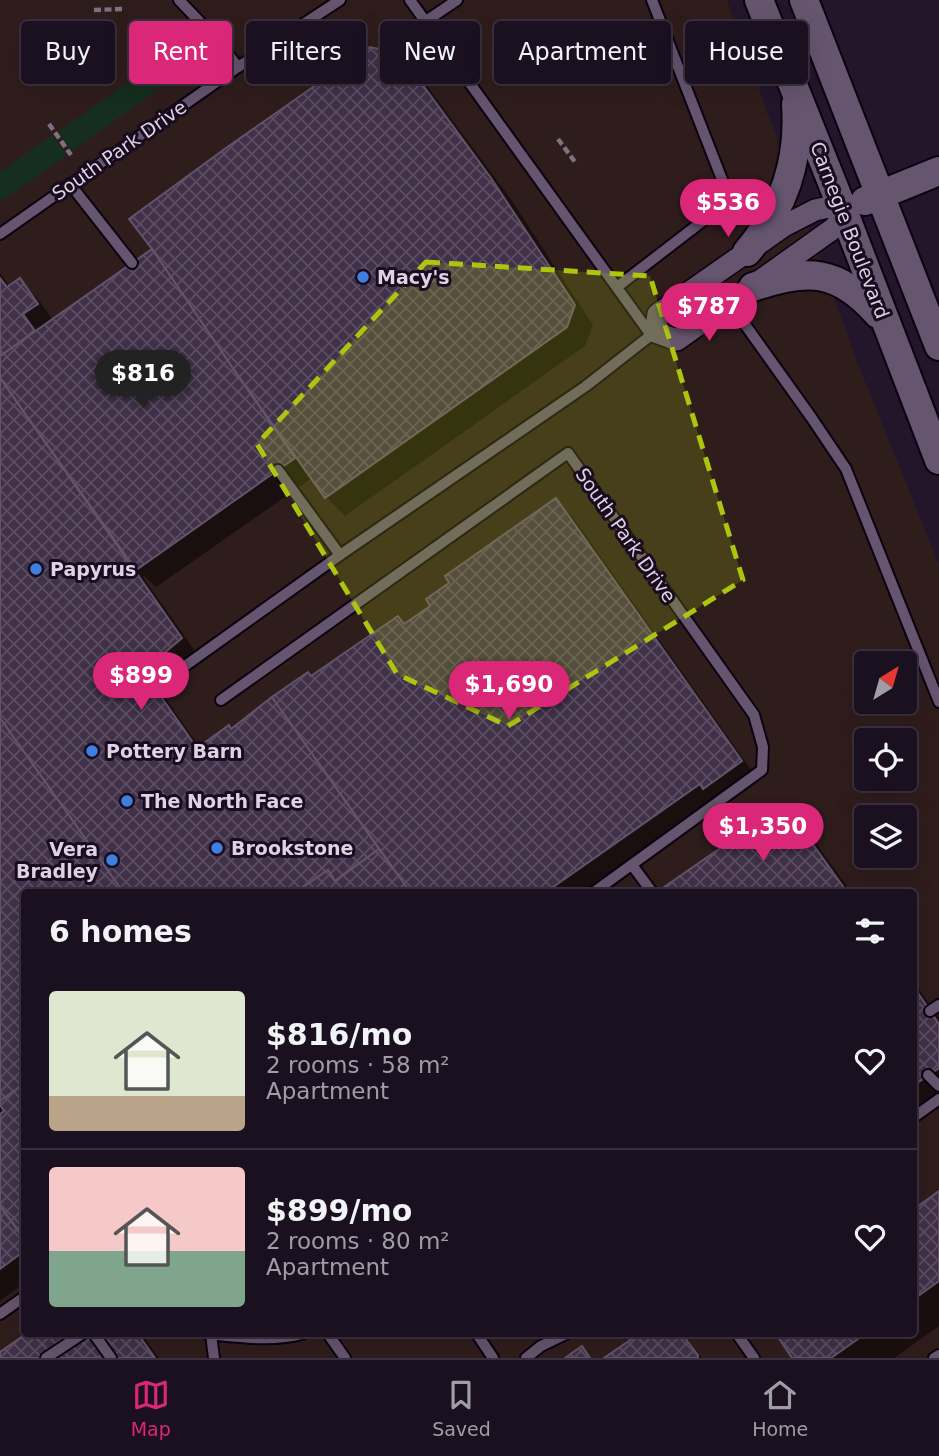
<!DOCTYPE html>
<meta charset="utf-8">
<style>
body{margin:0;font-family:"DejaVu Sans",sans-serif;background:#271e2d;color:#f1f3f6;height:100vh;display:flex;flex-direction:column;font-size:26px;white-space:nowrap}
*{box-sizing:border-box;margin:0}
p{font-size:23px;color:#9f9da5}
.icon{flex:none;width:38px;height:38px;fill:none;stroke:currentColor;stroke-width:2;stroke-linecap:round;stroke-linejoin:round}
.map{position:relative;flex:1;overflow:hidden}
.sheet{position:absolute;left:21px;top:889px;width:896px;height:448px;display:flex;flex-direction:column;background:#1a1020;border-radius:7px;box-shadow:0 7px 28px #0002,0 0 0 2px #38303e}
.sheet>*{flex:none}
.banner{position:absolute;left:21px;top:21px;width:898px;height:63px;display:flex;gap:14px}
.needle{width:46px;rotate:37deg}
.fabs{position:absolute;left:854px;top:651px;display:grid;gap:14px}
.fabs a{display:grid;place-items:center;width:63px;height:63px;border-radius:7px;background:#1a1020;box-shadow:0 7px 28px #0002,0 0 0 2px #38303e;font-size:35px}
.price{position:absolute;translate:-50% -60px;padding:0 16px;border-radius:24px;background:#db2777;color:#fff;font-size:23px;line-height:46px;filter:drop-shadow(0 2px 4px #0008)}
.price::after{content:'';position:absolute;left:50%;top:42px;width:21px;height:16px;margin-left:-10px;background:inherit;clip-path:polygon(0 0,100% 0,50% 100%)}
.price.active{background:#222;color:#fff}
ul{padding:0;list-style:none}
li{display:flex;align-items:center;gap:21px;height:175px;padding:0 28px}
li+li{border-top:2px solid #38303e}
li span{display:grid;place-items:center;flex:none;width:196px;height:140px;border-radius:7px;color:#555}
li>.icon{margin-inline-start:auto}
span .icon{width:84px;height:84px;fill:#fffc;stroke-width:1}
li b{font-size:30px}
h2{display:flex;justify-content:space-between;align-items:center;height:84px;padding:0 28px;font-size:30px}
.tag{padding:0 24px;border-radius:7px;background:#1a1020;box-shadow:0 7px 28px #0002,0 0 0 2px #38303e;font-size:24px;line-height:63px}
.tag.active{background:#db2777;color:#fff}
.dock{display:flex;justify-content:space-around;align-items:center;height:98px;border-top:2px solid #38303e;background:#1a1020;font-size:19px;color:#9f9da5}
.dock a{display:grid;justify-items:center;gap:4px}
.dock .active{color:#db2777}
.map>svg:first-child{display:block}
.commercial{fill:#2f1d1c;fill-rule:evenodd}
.green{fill:#152e1e}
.shadow{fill:#0007}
.building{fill:url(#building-cross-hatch);stroke:#63536b;stroke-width:2}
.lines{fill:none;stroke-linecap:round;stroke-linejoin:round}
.service-casing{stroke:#0c0212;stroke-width:14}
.minor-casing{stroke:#0c0212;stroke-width:24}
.tertiary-casing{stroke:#0c0212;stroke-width:32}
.path{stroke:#7d7183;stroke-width:4.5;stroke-dasharray:7 3.5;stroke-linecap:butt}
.service{stroke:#65556e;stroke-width:10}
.minor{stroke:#65556e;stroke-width:21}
.tertiary{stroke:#65556e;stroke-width:28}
.marked{fill:#acc610;fill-opacity:0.2;stroke:#acc610;stroke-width:5;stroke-dasharray:14 9;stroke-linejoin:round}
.shop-dot{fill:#3f7fe0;stroke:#190b20;stroke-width:2.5}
.labels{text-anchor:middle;stroke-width:6;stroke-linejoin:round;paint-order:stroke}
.street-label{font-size:19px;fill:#ddd3e2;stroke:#190b20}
.poi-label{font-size:19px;font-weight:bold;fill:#ddd3e2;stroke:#190b20;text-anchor:start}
</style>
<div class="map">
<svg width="939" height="1358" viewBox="0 0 939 1358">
<defs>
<pattern id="building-cross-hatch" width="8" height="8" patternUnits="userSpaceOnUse" patternTransform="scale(1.75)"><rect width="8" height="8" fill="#403148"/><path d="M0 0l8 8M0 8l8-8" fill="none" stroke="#5b4e62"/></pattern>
</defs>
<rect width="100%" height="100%" fill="#23152a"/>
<!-- commercial -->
<path class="commercial" d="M0,0h727l131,364 81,200v794h-939zM866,663h39v39h-39zM866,740h39v39h-39zM866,817h39v39h-39zM24,892h890v442h-890z"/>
<!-- green -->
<g class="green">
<path d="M63,35l15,1 3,5 -2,4 -22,16 -6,1 -8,-7 1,-7 4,-3 13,-1z"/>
<path d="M186,44l9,8v5l-2,6 -5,5 -116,83 -14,-19 122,-86z"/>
<path d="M52,135l15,20 -67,47v-30z"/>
</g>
<!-- shadow -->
<g class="shadow">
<path d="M399,56l20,19 91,123 83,127 -8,21 -240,170 -19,-19 -14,-19 -156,109 -12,-11 -1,1 57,81 -40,32 40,58 32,-17 76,-57 4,4 93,-52 28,-20 123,-106 18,19 185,262 -36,25 -4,-4 -129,90h-566v391l-24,18v-1028l10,14 9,-7 19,19 15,21 101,-71z"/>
<path d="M784,806l19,19 48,67h-191z"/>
<path d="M914,982l25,36v81l-25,17z"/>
<path d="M939,1193v133l-45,32h-100l-16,-24h136v-123z"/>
<path d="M30,1334h112l17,24h-159v-4z"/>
<path d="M642,1334h42l18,24h-95z"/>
</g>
<!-- building -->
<g class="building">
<path d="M370,47l30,7 91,124 84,127 -8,22 -242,171 -93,-131 -80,-118 -23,-30 97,-71z"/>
<path d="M152,249l80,118 63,91 -159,112 -136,-192v-22z"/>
<path d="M0,278l7,9 13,-9 18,26 -15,10 12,17 -35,25z"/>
<path d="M0,378l182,260 -39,33 54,77 32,-23 2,4 41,-32 107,152 -44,32 -7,-11 -32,22h-173l-123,-174z"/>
<path d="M556,498l186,263 -39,28 -3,-5 -154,108h-136l-138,-195 36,-25 3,4 87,-60 6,8 26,-18 -4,-7 23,-16 -4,-7z"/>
<path d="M0,718l123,174h-99v192l-24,17z"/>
<path d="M784,804l63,88h-190z"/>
<path d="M379,849l31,43h-114l32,-22 7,11z"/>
<path d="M914,987l25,37v44l-25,17z"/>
<path d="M24,1084v150l-2,1 -22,-29v-92l4,-3 -4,-6v-4z"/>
<path d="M939,1191v90l-25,18v-90z"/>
<path d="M0,1206l24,33v12l-24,18z"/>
<path d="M26,1334h112l17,24h-155v-6z"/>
<path d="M639,1334h43l16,21v3h-94z"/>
<path d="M776,1334h89l-34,24h-39z"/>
<path d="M582,1346l8,12h-25z"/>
</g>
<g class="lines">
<!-- service casing -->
<g class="service-casing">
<g id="service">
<path d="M179,0l39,41 20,26"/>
<path d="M410,0l241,335"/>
<path d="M426,21l31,-21"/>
<path d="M70,184l62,79"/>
<path d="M0,234l238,-167 102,-67"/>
<path d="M711,277l100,140 35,52 93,233"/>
<path d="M617,287l113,-87 -78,-200"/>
<path d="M278,470l62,85"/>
<path d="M154,688l186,-133 246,-169 69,-54"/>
<path d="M221,700l347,-247 186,262 9,32 -1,23 -168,122"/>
<path d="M632,865l20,27"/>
<path d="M930,1011l9,-6"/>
<path d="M928,1075l11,11"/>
<path d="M914,1117l25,-18"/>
<path d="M0,1314l24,-17"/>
<path d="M94,1334l17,24"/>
<path d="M208,1334c30,3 64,8 94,0"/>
<path d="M211,1334l3,24"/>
<path d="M328,1334l17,24"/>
<path d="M477,1334l16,24"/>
<path d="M737,1334l17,24"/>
<path d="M46,1358l36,-24"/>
<path d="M526,1358l15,-12 25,-12"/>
<path d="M934,1358l5,-3"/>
</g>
</g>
<!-- minor casing -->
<g class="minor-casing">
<path id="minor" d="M829,207l14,3 -5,13 -4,5 -157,112 -22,-8 3,-18 126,-88 31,-16z"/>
</g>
<!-- tertiary casing -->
<g class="tertiary-casing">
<g id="tertiary">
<path d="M759,0l84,210 96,250"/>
<path d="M804,0l135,346"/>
<path d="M865,201l74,-30"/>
<path d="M747,252c37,-44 53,-90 49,-148"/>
<path d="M753,287c55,-19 85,-18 125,27"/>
</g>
</g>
<!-- path -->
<g class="path">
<path d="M94,10l28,-1"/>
<path d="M49,124l22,31"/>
<path d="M558,139l17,23"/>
</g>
<!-- service -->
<use href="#service" class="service"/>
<!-- minor -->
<use href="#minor" class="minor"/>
<!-- tertiary -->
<use href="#tertiary" class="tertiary"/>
</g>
<!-- marked area -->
<path class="marked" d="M426,262l224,14 93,304 -235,146 -111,-52 -140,-230z"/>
<!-- markers -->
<g class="shop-dot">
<circle cx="363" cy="277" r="7"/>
<circle cx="36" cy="569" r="7"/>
<circle cx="92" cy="751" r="7"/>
<circle cx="127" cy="801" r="7"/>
<circle cx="217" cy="848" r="7"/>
<circle cx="112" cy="860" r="7"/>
</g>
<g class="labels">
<!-- street labels -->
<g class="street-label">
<text transform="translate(119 150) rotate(-35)" y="7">South Park Drive</text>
<text transform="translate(850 230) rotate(69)" y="7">Carnegie Boulevard</text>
<text transform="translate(626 535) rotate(55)" y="7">South Park Drive</text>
</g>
<!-- poi labels -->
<g class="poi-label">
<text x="377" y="284">Macy's</text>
<text x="50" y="576">Papyrus</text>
<text x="106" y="758">Pottery Barn</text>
<text x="141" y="808">The North Face</text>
<text x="231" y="855">Brookstone</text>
<text x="98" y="856" text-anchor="end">Vera<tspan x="98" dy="22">Bradley</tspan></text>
</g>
</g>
</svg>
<div class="fabs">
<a><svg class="needle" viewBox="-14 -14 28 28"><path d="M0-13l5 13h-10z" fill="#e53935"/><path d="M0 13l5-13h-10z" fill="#9f9da5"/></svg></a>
<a><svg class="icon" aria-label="locate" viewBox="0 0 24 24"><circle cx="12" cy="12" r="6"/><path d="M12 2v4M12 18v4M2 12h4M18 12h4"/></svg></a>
<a><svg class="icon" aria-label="layers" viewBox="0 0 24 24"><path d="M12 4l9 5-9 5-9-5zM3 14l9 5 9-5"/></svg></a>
</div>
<b class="price" style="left:728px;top:239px">$536</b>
<b class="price" style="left:709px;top:343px">$787</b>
<b class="price active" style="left:143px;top:410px">$816</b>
<b class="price" style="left:141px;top:712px">$899</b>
<b class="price" style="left:509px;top:721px">$1,690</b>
<b class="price" style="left:763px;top:863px">$1,350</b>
<div class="banner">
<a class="tag">Buy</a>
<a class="tag active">Rent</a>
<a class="tag">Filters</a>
<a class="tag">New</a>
<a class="tag">Apartment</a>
<a class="tag">House</a>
</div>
<section class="sheet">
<h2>6 homes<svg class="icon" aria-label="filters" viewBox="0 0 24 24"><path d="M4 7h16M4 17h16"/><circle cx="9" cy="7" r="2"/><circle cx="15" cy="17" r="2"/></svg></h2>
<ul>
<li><span style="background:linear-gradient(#dfe7d0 75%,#b9a48a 0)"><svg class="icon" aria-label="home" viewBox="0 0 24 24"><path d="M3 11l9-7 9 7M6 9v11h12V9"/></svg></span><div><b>$816/mo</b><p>2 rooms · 58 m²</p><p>Apartment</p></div><svg class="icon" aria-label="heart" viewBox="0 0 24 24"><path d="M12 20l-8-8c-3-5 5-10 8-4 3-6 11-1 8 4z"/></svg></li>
<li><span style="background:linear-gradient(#f6c9c9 60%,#7fa58c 0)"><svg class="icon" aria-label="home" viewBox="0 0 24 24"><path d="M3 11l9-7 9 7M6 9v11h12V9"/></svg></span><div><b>$899/mo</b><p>2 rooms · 80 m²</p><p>Apartment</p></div><svg class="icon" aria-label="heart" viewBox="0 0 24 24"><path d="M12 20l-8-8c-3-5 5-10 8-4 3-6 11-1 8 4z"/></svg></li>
</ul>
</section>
</div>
<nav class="dock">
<a class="active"><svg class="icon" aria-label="map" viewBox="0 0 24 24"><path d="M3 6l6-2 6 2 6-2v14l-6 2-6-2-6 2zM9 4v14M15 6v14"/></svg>Map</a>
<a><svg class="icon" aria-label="saved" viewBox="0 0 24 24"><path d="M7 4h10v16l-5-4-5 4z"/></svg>Saved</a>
<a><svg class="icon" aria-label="home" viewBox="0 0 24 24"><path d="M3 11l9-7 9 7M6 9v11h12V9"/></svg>Home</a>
</nav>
